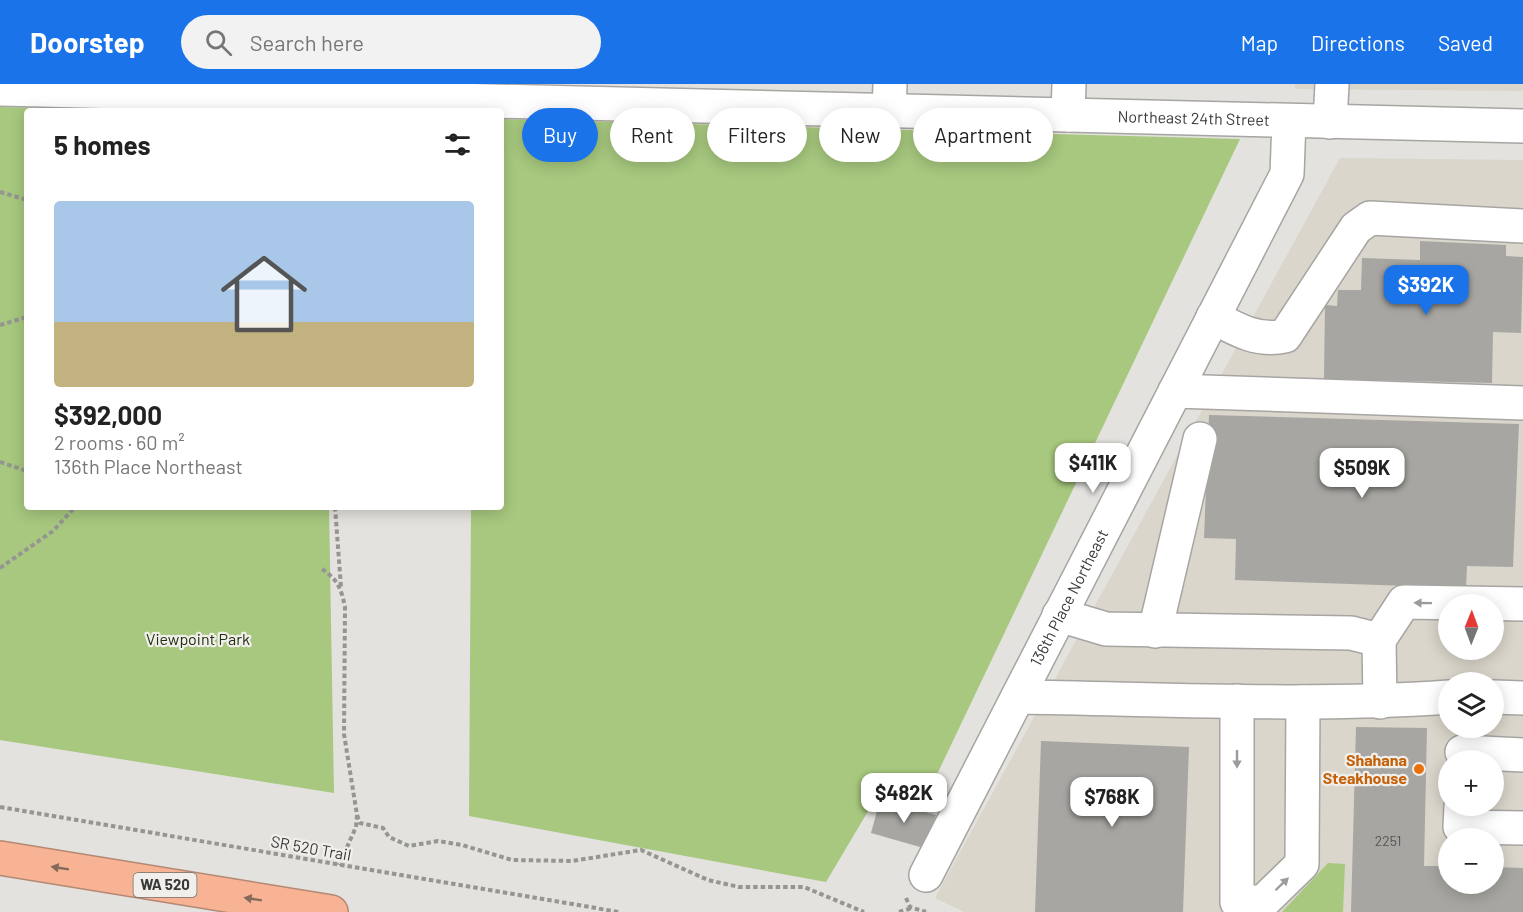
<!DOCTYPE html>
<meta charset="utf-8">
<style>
body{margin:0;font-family:Barlow,sans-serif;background:#f2f2f2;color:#222;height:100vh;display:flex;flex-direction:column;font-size:22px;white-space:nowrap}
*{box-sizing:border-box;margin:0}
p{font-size:20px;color:#767676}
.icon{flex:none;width:33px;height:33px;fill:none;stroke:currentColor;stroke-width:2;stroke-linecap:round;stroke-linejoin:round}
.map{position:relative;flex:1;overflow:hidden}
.side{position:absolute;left:24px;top:24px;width:480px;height:402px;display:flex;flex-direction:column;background:#fff;border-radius:6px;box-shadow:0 3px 15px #0003}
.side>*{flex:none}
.guide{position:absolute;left:522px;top:24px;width:570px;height:54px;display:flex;gap:12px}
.needle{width:39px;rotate:1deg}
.fabs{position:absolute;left:1438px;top:510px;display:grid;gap:12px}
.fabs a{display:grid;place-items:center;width:66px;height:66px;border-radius:50%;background:#fff;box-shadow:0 3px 15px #0003;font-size:30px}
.price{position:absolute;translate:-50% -51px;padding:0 14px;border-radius:12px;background:#fff;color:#222;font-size:20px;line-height:39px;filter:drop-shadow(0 2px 3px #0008)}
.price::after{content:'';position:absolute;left:50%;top:36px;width:18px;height:14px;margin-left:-9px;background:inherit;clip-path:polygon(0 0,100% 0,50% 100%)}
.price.on{background:#1a73e8;color:#fff}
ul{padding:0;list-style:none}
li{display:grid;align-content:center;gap:12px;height:318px;padding:0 30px}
li span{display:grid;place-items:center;height:186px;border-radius:6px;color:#555}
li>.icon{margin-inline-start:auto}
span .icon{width:108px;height:108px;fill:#fffc;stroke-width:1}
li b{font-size:26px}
h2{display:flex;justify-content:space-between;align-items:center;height:72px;padding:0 30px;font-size:26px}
.pill{padding:0 21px;border-radius:27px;background:#fff;box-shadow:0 3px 15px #0003;font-size:21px;line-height:54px}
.pill.on{background:#1a73e8;color:#fff}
header{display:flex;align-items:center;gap:36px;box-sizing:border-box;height:84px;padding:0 30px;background:#1a73e8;color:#fff}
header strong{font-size:28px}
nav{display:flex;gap:33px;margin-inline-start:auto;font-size:21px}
.search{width:420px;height:54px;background:#f2f2f2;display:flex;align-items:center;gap:15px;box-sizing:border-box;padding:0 21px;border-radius:33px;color:#767676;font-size:22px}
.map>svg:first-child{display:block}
.built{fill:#dad6cb;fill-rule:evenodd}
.green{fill:#a7c87e}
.building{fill:#a7a6a2}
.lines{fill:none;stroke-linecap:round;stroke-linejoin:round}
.minor-casing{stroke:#a7a5a2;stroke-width:36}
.highway-casing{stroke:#b48873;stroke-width:36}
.path{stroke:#959592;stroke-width:4;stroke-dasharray:4.5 3;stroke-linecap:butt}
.minor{stroke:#fff;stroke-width:33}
.highway{stroke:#f7b393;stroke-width:33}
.oneway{fill:#9c9c9b}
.oneway2{fill:#856a5c}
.food-dot{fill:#e8710a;stroke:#f1efeb;stroke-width:2}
.labels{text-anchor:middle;stroke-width:4.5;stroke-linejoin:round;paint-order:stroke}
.number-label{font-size:14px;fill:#545452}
.shield{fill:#f1efeb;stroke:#70706d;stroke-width:1.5}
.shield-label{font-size:15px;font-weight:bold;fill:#393937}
.street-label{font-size:16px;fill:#393937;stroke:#f1efeb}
.park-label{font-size:16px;fill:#233010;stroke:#f1efeb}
.food-label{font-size:16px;font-weight:bold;fill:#c56008;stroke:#f1efeb;text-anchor:end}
</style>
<header>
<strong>Doorstep</strong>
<div class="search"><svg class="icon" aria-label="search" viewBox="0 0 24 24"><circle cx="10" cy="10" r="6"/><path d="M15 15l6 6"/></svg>Search here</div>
<nav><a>Map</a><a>Directions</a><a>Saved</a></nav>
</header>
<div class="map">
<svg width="1523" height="828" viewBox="0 0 1523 828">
<rect width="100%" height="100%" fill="#e3e2de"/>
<!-- built -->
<g class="built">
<path d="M1295,0h228v7l-228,-2z"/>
<path d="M1340,74l183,2v752h-559l-29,-14zM1449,520h45v46h-45zM1449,598h45v46h-45zM1449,676h45v46h-45zM1449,754h45v46h-45z"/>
</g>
<!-- green -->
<g class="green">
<path d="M0,23l149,4h-122v396h302l5,286 -334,-53z"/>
<path d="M501,35l739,20 -309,648 -45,-6 -60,101 -357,-66 2,-309h30z"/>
<path d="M1328,779l17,1 -2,48h-61z"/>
</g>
<!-- building -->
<g class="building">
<path d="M1420,157l86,4v11l17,1 -2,76 -28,-1 -1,51 -168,-4 1,-74 12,1 1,-16h23l1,-32 58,2z"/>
<path d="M1209,331l310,9 -6,143 -46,-1 -1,22 -231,-8 1,-41 -32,-1z"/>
<path d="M1356,643l71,1 -3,138h25v18h45v-17l29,1v44h-172z"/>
<path d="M1041,657l148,6 -6,165h-148z"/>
<path d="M880,716l56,15 -9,34 -56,-16z"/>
</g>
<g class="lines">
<!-- minor casing -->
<g class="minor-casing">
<g id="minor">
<path id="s1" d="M0,5l1523,37"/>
<path d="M889,28l1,-28"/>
<path d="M1068,31l1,-31"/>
<path d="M1330,38l2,-38"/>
<path d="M1213,233c24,13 45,25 72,19l71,-108 14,-10 153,8"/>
<path d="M1175,307l348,12"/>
<path d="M1059,531l47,14 245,4 28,7 1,62"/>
<path d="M1155,547l45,-192"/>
<path d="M1379,556l25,-38 119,2"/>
<path d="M1018,613c143,2 288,10 431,0"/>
<path d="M1494,613l29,1"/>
<path d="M1237,617v201h26l39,-38 1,-162"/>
<path d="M1462,668l61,3"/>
<path d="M1461,722l-1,21 63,1"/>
<path id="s2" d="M926,791l361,-701 2,-53"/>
</g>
</g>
<!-- highway casing -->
<g class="highway-casing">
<path id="highway" d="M0,774l331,54"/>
</g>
<!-- path -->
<g class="path">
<path d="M0,108l27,8"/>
<path d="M0,241l27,-8"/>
<path d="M0,378l27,9"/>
<path d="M335,423l6,80"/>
<path d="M0,484l53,-37 22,-24"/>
<path d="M322,485c16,11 19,19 23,38l-1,127 13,81 -1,12 -17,38"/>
<path d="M0,723l619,105"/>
<path d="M357,731l3,8 23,5 6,9 20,9 29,-5 24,4 50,15 60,1 69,-11 67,30 31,7h65l60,25"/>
<path d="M906,814l4,9 16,5"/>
<path d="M899,828l13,-4"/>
</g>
<!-- minor -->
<use href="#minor" class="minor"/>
<!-- highway -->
<use href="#highway" class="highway"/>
</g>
<!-- one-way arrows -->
<defs><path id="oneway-solid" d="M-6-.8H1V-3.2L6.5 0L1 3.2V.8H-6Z" transform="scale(1.5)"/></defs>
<g class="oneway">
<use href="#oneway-solid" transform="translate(1423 519) rotate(-179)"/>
<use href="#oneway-solid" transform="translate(1237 675) rotate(90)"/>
<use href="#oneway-solid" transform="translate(1282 800) rotate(-44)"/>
</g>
<g class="oneway2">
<use href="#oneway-solid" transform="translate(60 784) rotate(-171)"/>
<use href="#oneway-solid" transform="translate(253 815) rotate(-171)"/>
</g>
<!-- markers -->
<circle class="food-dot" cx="1419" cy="685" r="6"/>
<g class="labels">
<!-- number labels -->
<g class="number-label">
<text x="1388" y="762">2251</text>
</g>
<!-- shield labels -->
<rect class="shield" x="133.5" y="789" width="63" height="24" rx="4.5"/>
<g class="shield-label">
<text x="165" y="806">WA 520</text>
</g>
<!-- street labels -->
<g class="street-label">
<text dy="6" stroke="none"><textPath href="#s1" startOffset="1194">Northeast 24th Street</textPath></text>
<text dy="6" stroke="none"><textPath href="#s2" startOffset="312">136th Place Northeast</textPath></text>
<text transform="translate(311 764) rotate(10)" y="6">SR 520 Trail</text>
</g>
<!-- park labels -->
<g class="park-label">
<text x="198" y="561">Viewpoint Park</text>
</g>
<!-- food labels -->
<g class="food-label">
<text x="1407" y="682">Shahana<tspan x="1407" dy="18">Steakhouse</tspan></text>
</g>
</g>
</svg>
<div class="fabs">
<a><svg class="needle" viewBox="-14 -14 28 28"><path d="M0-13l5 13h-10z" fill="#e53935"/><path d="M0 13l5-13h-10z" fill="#767676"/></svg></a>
<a><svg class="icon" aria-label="layers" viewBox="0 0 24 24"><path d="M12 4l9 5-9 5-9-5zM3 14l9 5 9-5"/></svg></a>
<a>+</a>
<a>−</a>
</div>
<b class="price on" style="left:1426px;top:232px">$392K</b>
<b class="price" style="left:1093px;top:410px">$411K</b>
<b class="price" style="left:1362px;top:415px">$509K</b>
<b class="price" style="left:904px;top:740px">$482K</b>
<b class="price" style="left:1112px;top:744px">$768K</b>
<div class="guide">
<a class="pill on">Buy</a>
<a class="pill">Rent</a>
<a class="pill">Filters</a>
<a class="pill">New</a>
<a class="pill">Apartment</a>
</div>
<section class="side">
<h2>5 homes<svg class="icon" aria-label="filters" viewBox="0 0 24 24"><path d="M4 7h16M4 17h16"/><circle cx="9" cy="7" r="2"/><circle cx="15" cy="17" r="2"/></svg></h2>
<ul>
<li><span style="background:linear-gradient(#a9c7e8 65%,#c2b280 0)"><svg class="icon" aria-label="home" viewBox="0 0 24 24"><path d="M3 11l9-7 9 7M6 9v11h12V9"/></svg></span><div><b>$392,000</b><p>2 rooms · 60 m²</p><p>136th Place Northeast</p></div></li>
</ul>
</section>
</div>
